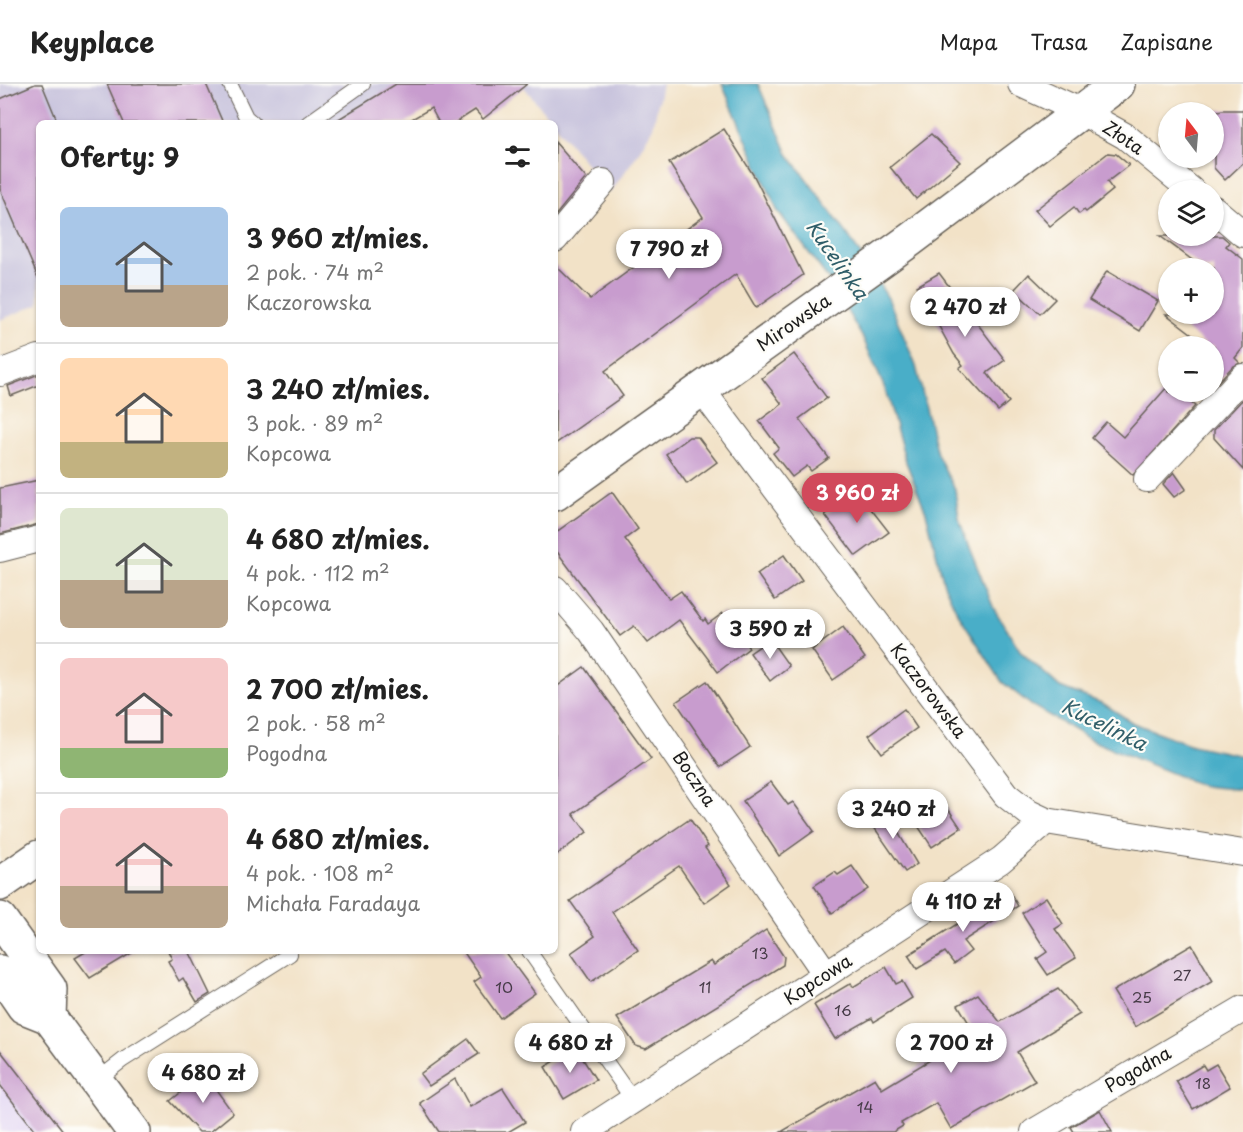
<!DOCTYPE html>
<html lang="pl">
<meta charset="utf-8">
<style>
body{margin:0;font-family:"Playpen Sans",sans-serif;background:#f6f6f6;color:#222;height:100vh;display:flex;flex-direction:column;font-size:22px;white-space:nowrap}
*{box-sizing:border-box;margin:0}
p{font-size:20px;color:#767676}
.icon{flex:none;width:33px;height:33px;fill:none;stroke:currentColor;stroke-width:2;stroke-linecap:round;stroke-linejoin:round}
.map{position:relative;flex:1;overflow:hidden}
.sheet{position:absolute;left:36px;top:36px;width:522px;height:834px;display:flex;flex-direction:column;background:#fff;border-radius:9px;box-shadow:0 2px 4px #0004}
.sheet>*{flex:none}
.needle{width:39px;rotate:344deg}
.controls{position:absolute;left:1158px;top:18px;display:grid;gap:12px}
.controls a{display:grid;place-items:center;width:66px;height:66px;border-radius:50%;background:#fff;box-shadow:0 2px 4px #0004;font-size:30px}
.price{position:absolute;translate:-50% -51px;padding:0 14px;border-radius:21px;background:#fff;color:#222;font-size:20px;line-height:39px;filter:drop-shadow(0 2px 3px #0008)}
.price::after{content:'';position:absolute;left:50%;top:36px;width:18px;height:14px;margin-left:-9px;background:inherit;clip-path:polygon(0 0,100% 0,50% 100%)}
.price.selected{background:#d1495b;color:#fff}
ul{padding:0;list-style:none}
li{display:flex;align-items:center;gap:18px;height:150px;padding:0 24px}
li+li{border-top:2px solid #e0e0e0}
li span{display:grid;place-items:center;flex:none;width:168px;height:120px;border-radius:9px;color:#555}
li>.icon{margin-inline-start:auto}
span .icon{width:72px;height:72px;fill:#fffc;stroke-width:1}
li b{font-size:26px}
h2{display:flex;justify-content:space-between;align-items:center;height:72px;padding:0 24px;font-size:26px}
header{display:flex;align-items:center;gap:36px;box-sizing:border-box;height:84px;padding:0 30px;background:#fff;border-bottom:2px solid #e0e0e0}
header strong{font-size:28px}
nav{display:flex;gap:33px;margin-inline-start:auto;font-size:21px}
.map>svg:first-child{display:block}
.built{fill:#e1d4f4}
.industrial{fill:#c5c0db}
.water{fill:#49aec8;stroke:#326572;stroke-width:1.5}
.building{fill:#c89cce}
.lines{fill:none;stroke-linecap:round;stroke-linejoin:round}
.lane-casing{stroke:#676158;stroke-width:16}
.street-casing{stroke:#676158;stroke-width:28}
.secondary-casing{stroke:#676158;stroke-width:36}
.lane{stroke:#fff;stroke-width:14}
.street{stroke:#fff;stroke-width:26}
.secondary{stroke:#fff;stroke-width:33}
.labels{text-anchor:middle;stroke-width:4.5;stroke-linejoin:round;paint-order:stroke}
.number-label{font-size:15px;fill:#473c48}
.street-label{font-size:18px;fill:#1c1c1c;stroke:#fdfcf7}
.water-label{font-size:20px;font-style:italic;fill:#305e69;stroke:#fdfcf7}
</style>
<header>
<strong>Keyplace</strong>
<nav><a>Mapa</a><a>Trasa</a><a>Zapisane</a></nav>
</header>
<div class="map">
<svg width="1243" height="1048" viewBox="0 0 1243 1048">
<rect width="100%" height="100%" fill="#fdfcf7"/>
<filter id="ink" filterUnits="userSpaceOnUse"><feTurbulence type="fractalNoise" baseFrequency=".0167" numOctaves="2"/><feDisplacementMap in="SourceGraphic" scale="12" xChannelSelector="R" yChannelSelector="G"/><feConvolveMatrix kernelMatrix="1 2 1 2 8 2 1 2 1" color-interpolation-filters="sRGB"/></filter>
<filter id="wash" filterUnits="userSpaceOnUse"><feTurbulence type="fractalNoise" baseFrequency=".008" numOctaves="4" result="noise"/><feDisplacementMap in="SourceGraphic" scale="24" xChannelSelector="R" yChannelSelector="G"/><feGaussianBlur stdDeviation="1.35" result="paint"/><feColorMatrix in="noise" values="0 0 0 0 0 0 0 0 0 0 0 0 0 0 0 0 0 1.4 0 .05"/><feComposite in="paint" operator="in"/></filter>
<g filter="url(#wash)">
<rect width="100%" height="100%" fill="#f2e2c7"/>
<!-- built -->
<path class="built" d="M0,966l63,82h-63z"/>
<!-- industrial -->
<path class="industrial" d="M0,0h662l-9,43 -16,28 -27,38 -86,-106 -41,32 -23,-28 -55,32h-366v181l-39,16z"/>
<!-- water -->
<path class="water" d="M722,0h36l30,70 60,81 40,63 28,68 21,88 18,35 4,30 11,30 24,60 27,43 39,35 44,17 29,19 59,22 51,11v34l-40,-4 -110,-45 -62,-36 -29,-23 -45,-70 -13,-28 -18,-72 -20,-50 -21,-73 -22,-51 -36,-61 -50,-67z"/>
<g id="blocks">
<!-- building -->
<g class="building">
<path d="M35,0h7l16,39h-19v157l-39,-91v-90z"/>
<path d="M107,0h99l17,39h-99z"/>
<path d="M396,0h131l-44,35 -8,-9 -20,13h-16l-8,-15 -26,15h-73z"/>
<path d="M1222,26h21v53l-18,17 -11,-12v-56z"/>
<path d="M724,45l30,47 49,99 -47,33 -20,-34 -131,97 18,25 -68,48v-179l35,34 113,-82 -34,-54z"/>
<path d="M931,50l29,28 -44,37 -26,-32z"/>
<path d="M555,58l31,36 -31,38z"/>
<path d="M1108,69l8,1 13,11 -22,17 6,8 -27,22 -2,-2 -5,4 -5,-7 -24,19 -15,-16z"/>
<path d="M1160,152h62l7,6 -3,4 17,13v89l-8,10 5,5 -8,4 -18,19v-40h-6l-42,-32h48v-46h-11z"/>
<path d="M1107,187l51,30 -18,30 -51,-31z"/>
<path d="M939,189l66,87 -18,13 22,29 -11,9 -39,-43 4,-3 -9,-11 -37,-68z"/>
<path d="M1029,190l26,25 -15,15 -26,-24z"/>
<path d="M794,270l33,44 -28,21 30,39 -18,13 -4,-5 -15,11 -19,-24 6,-5 -20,-27 23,-17 -20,-26z"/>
<path d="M39,290v11l-28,11 -3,-10z"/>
<path d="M1168,302v6h9l18,14 -62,69 -41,-37 14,-16 17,15z"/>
<path d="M1243,315v71l-29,-32v-8z"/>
<path d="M689,353h9l19,25 -30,22 -21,-30z"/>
<path d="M1174,388l12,17 -12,8 -11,-13z"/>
<path d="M39,396v44l-39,10v-46z"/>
<path d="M857,407l32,41 -33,24 -31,-41z"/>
<path d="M612,408l26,37 -13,10 44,60 12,-8 22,30 2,-2 3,5 15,-11 26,35 -31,24 -39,-52 -31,23 -14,-17 -14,10 -65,-87v-16z"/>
<path d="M784,471l18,26 -27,19 -18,-26z"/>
<path d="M843,543l22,31 -32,22 -21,-30z"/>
<path d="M770,555l19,27 -19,15 -20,-28z"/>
<path d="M584,583l67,92 -78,55 14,18 -32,24v-168z"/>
<path d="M707,597l43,66 -30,20 -44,-65z"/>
<path d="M904,625l13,19 -35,25 -13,-18z"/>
<path d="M771,698l17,23 5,-3 21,29 -35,25 -36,-55z"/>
<path d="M943,717l18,27 -29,19 -18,-27z"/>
<path d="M884,725l33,55 -12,8 -36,-52z"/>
<path d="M690,735l18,27 -3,2 26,36 -27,19 -25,-37 -67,46 26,38 -47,32 -20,-29 24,-17 -25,-35z"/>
<path d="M852,782l16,23 -36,24 -18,-27 21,-14 3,3z"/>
<path d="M1009,807l9,15 -55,35 8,10 -17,13 -9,-12 -28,17 -9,-14z"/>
<path d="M1046,813l17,27 -8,5 21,29 -28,17 -11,-16 10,-7 -25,-39z"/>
<path d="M766,846l18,27 -1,8 -137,84 -10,-3 -19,-28 94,-57 3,4z"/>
<path d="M1192,861l21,36 -78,46 -22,-36z"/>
<path d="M87,867h48l-45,27 -15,-20z"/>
<path d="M168,867h21l21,43 -13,8 -14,-24 -4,3 -11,-20 4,-2z"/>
<path d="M463,867h41l31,42 -35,25 -26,-36 7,-5z"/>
<path d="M886,883l10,17 6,-3 10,17 -38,24 -2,-4 -37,21 -21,-34 37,-22 2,4z"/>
<path d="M1058,905l22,25 -63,38 18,29 -84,48 -15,-26 -35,20 2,3 -10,6h-112l94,-54 7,11 93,-56 -17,-28 20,-11 22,28z"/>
<path d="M468,955l11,15 -50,32 -9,-12z"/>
<path d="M576,964l20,32 -32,19 -19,-32z"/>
<path d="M0,966l64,82h-28l-36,-47z"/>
<path d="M1216,980l14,23 -37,22 -17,-28 27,-16 3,5z"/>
<path d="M207,988l14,16 -4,3 16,22 -23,19h-11l-29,-31z"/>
<path d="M455,995l15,28 33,-19 22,34 -17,10h-69l-19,-29z"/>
<path d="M1100,1026l12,22h-38l-3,-5z"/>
</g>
</g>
</g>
<g filter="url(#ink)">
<use href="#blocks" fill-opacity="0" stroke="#676158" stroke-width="1.5"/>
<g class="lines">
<!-- lane casing -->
<g class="lane-casing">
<g id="lane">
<path d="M230,0l16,33 7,6"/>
<path d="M308,39l55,-39"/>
<path d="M529,867l104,149"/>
<path d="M96,997l27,-21 167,-106 -2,-3"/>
</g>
</g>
<!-- street casing -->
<g class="street-casing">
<g id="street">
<path d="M1021,0l59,27 45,25 66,54"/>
<path d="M1214,125l29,25"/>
<path d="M555,155l48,-57"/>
<path d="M0,289l39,-15"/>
<path d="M701,305l305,406 23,18 17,8 197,32"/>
<path d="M1147,395l96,-102"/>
<path d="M0,465l39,-10"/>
<path d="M555,505l36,42 235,343"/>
<path d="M584,1048l417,-272 45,-39"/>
<path d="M1034,1048l209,-123"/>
</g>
</g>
<!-- secondary casing -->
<g class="secondary-casing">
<g id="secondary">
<path d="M555,410l355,-254 208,-156"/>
<path d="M0,800l39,-27"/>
<path d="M0,835l50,70 -1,28"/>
<path d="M0,888l24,35 25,10 85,115"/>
</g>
</g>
<!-- lane -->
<use href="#lane" class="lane"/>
<!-- street -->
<use href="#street" class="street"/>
<!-- secondary -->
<use href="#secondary" class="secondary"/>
</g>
</g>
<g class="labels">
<!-- number labels -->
<g class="number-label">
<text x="760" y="875">13</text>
<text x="1182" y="897">27</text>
<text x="504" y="909">10</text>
<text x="705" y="909">11</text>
<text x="1142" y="919">25</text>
<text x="843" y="932">16</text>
<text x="1203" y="1005">18</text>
<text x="865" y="1029">14</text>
</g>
<!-- street labels -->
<g class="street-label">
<text transform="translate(1123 54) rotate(34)" y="6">Złota</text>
<text transform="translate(794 239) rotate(-35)" y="6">Mirowska</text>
<text transform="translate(928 607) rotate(53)" y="6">Kaczorowska</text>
<text transform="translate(694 695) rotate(56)" y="6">Boczna</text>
<text transform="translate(818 896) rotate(-33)" y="6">Kopcowa</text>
<text transform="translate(1138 986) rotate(-30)" y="6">Pogodna</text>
</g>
<!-- water labels -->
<g class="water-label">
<text transform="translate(837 176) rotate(55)" y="7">Kucelinka</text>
<text transform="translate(1104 641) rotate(26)" y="7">Kucelinka</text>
</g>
</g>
</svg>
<div class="controls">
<a><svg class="needle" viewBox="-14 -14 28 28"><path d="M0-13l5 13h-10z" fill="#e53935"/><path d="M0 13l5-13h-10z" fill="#767676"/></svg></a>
<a><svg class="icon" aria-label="layers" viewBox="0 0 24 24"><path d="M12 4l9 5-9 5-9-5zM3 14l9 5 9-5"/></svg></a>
<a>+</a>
<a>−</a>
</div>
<b class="price" style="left:669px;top:196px">7 790 zł</b>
<b class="price" style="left:965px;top:254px">2 470 zł</b>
<b class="price selected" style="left:857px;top:440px">3 960 zł</b>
<b class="price" style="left:770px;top:576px">3 590 zł</b>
<b class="price" style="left:893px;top:756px">3 240 zł</b>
<b class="price" style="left:963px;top:849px">4 110 zł</b>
<b class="price" style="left:570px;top:990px">4 680 zł</b>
<b class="price" style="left:951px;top:990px">2 700 zł</b>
<b class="price" style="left:203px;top:1020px">4 680 zł</b>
<section class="sheet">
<h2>Oferty: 9<svg class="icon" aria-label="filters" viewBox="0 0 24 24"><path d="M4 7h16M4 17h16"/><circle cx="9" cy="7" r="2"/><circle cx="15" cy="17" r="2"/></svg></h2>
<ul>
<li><span style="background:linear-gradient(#a9c7e8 65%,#b9a48a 0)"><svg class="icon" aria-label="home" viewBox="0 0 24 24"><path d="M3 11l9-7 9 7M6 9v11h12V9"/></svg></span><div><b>3 960 zł/mies.</b><p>2 pok. · 74 m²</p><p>Kaczorowska</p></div></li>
<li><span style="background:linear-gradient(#ffd9b3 70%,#c2b280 0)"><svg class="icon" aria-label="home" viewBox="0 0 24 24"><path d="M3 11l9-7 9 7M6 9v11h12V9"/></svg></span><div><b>3 240 zł/mies.</b><p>3 pok. · 89 m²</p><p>Kopcowa</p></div></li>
<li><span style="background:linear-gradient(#dfe7d0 60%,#b9a48a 0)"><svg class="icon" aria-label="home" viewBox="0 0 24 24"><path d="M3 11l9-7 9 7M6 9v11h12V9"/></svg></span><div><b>4 680 zł/mies.</b><p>4 pok. · 112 m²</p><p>Kopcowa</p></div></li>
<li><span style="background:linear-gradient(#f6c9c9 75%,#8fb573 0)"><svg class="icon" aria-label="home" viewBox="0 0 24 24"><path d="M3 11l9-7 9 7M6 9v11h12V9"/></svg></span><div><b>2 700 zł/mies.</b><p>2 pok. · 58 m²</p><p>Pogodna</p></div></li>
<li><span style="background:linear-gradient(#f6c9c9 65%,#b9a48a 0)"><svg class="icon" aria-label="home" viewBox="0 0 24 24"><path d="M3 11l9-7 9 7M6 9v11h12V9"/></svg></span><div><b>4 680 zł/mies.</b><p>4 pok. · 108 m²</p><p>Michała Faradaya</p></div></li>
</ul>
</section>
</div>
